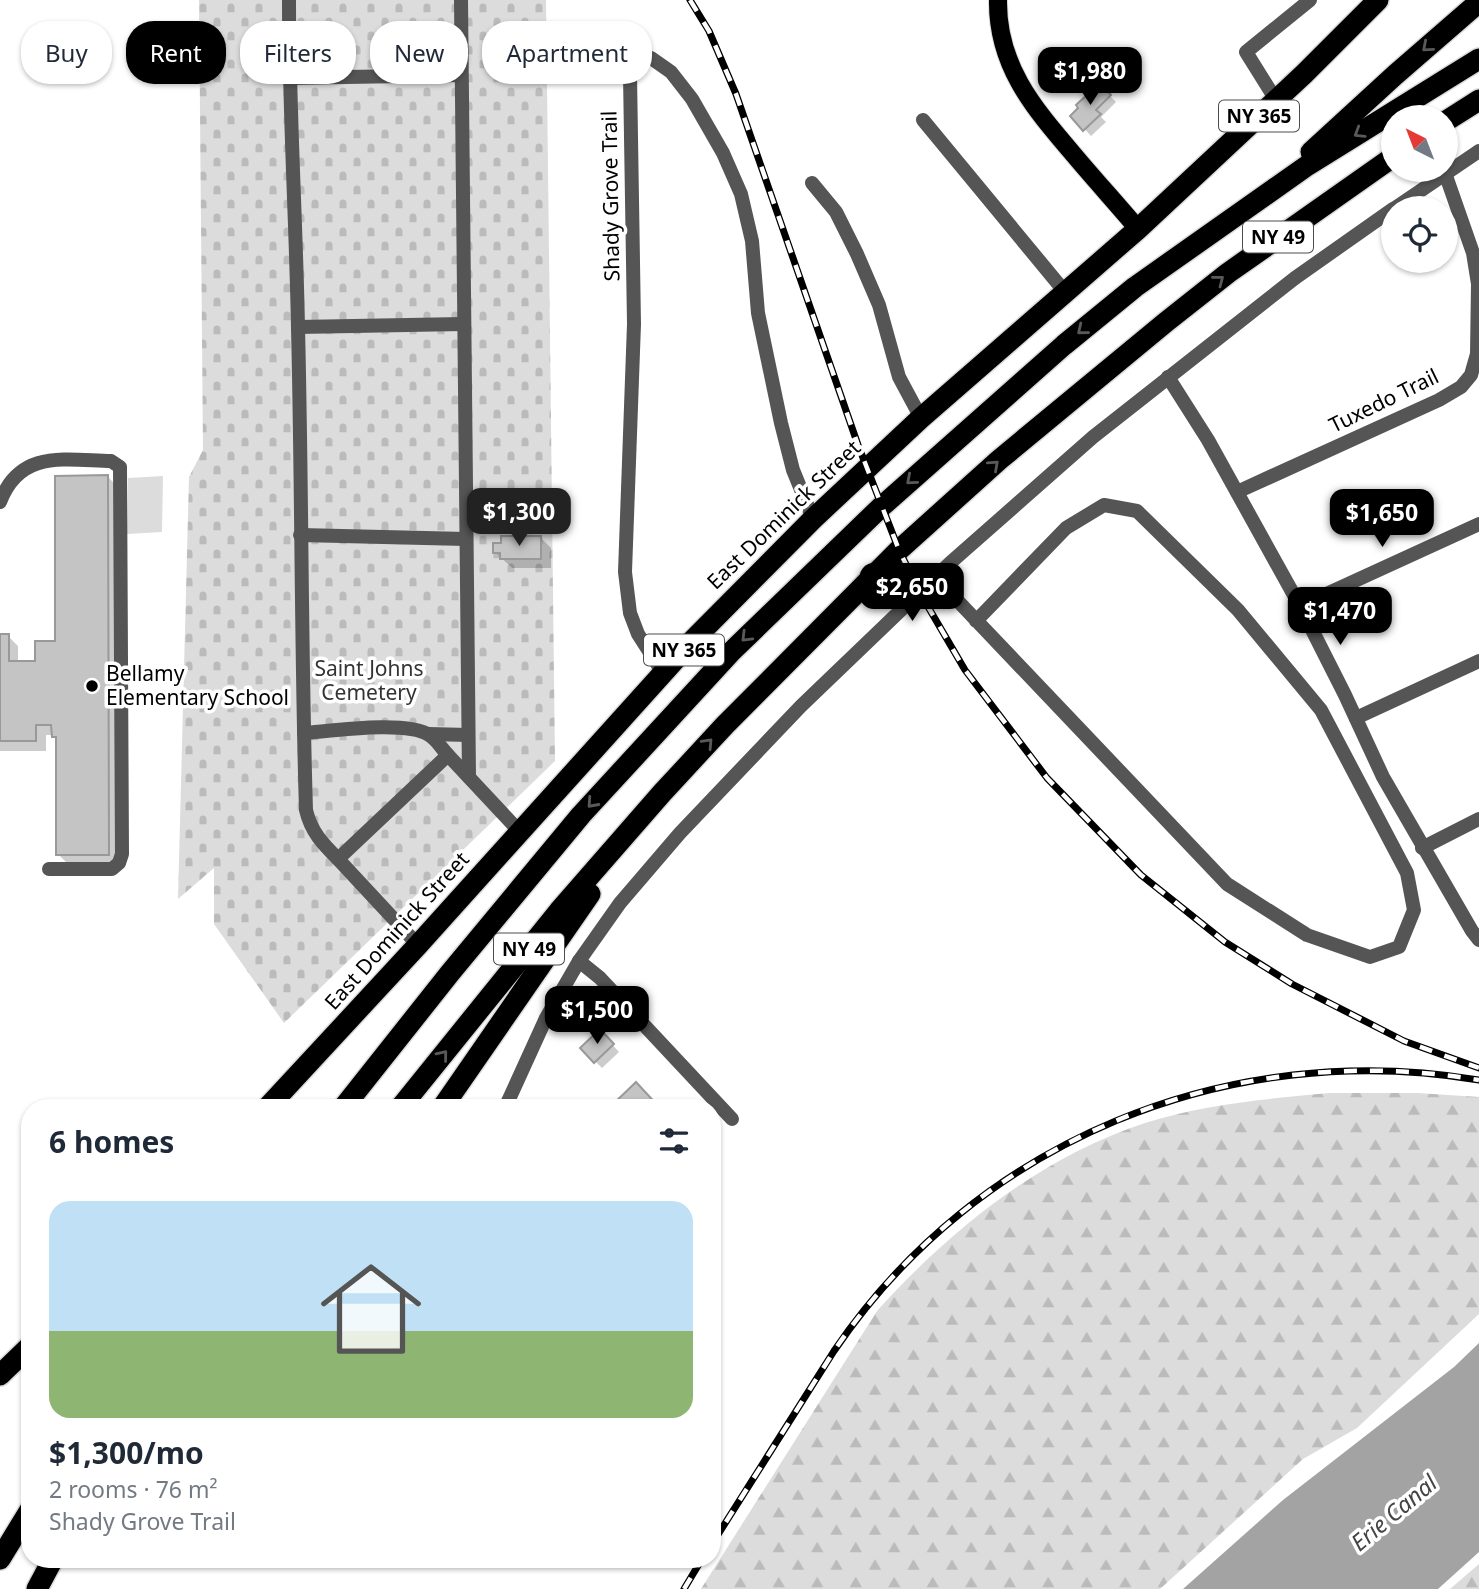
<!DOCTYPE html>
<meta charset="utf-8">
<style>
body{margin:0;font-family:"Noto Sans",sans-serif;background:#f2f2f3;color:#1f2937;height:100vh;display:flex;flex-direction:column;font-size:26px;white-space:nowrap}
*{box-sizing:border-box;margin:0}
p{font-size:23px;color:#747a83}
.icon{flex:none;width:38px;height:38px;fill:none;stroke:currentColor;stroke-width:2;stroke-linecap:round;stroke-linejoin:round}
.map{position:relative;flex:1;overflow:hidden}
.drawer{position:absolute;left:21px;top:1099px;width:700px;height:469px;display:flex;flex-direction:column;background:#fff;border-radius:28px;box-shadow:0 2px 5px #0004}
.drawer>*{flex:none}
.guide{position:absolute;left:21px;top:21px;width:700px;height:63px;display:flex;gap:14px}
.needle{width:46px;rotate:318deg}
.fabs{position:absolute;left:1381px;top:105px;display:grid;gap:14px}
.fabs a{display:grid;place-items:center;width:77px;height:77px;border-radius:50%;background:#fff;box-shadow:0 2px 5px #0004;font-size:35px}
.price{position:absolute;translate:-50% -60px;padding:0 16px;border-radius:14px;background:#000;color:#fff;font-size:23px;line-height:46px;filter:drop-shadow(0 2px 4px #0008)}
.price::after{content:'';position:absolute;left:50%;top:42px;width:21px;height:16px;margin-left:-10px;background:inherit;clip-path:polygon(0 0,100% 0,50% 100%)}
.price.selected{background:#222;color:#fff}
ul{padding:0;list-style:none}
li{display:grid;align-content:center;gap:14px;height:371px;padding:0 28px}
li+li{border-top:2px solid #e0e1e3}
li span{display:grid;place-items:center;height:217px;border-radius:21px;color:#555}
li>.icon{margin-inline-start:auto}
span .icon{width:126px;height:126px;fill:#fffc;stroke-width:1}
li b{font-size:30px}
h2{display:flex;justify-content:space-between;align-items:center;height:84px;padding:0 28px;font-size:30px}
.tag{padding:0 24px;border-radius:28px;background:#fff;box-shadow:0 2px 5px #0004;font-size:24px;line-height:63px}
.tag.selected{background:#000;color:#fff}
.map>svg:first-child{display:block}
.forest{fill:url(#forest-firs)}
.cemetery{fill:url(#cemetery-stones)}
.park{fill:#dcdcdc}
.water{fill:#a3a3a3}
.shadow{fill:#0003}
.building{fill:#c4c4c4;stroke:#999;stroke-width:2}
.lines{fill:none;stroke-linecap:round;stroke-linejoin:round}
.major-casing{stroke:#dbdbdb;stroke-width:20}
.highway-casing{stroke:#dbdbdb;stroke-width:24}
.minor{stroke:#555;stroke-width:14}
.major{stroke:#000;stroke-width:18}
.highway{stroke:#000;stroke-width:21}
.rail-casing{stroke:#000;stroke-width:7}
.rail{stroke:#fff;stroke-width:4.5;stroke-dasharray:13;stroke-linecap:butt}
.oneway{stroke:#595959}
.poi-dot{fill:#000;stroke:#fff;stroke-width:2.5}
.labels{text-anchor:middle;stroke-width:7;stroke-linejoin:round;paint-order:stroke}
.shield{fill:#fff;stroke:#4c4c4c;stroke-width:2}
.shield-label{font-size:19px;font-weight:bold;fill:#000}
.street-label{font-size:21px;fill:#000;stroke:#fff}
.park-label{font-size:21px;fill:#333;stroke:#fff}
.poi-label{font-size:21px;fill:#000;stroke:#fff;text-anchor:start}
.water-label{font-size:23px;font-style:italic;fill:#444;stroke:#fff}
</style>
<div class="map">
<svg width="1479" height="1589" viewBox="0 0 1479 1589">
<defs>
<pattern id="forest-firs" width="22" height="20" patternUnits="userSpaceOnUse" patternTransform="scale(1.75)"><rect width="22" height="20" fill="#dcdcdc"/><path d="M5 1l3.5 6h-7zM16 11l3.5 6h-7z" fill="#bbb"/></pattern>
<pattern id="cemetery-stones" width="16" height="16" patternUnits="userSpaceOnUse" patternTransform="scale(1.75)"><rect width="16" height="16" fill="#dcdcdc"/><path d="M2 7V4a2 2 0 0 1 4 0v3zM10 15v-3a2 2 0 0 1 4 0v3z" fill="#bbb"/></pattern>
</defs>
<rect width="100%" height="100%" fill="#fff"/>
<!-- forest -->
<g class="forest">
<path d="M1329,1093h88l62,4v217l-122,114 -54,31 -143,130h-459l176,-278c73,-81 162,-153 268,-188 59,-19 122,-24 184,-30z"/>
<path d="M1479,1564v25h-29z"/>
</g>
<!-- cemetery -->
<path class="cemetery" d="M199,0h347l9,761 -271,262 -70,-99v-56l-36,31 11,-422 14,-27z"/>
<!-- park -->
<path class="park" d="M163,476l-1,56 -35,2 1,-56z"/>
<!-- water -->
<path class="water" d="M1479,1343v209l-41,37h-255l100,-89 171,-133z"/>
<!-- shadow -->
<g class="shadow">
<path d="M1099,85l17,17 -15,15 5,5 -15,14 -18,-20z"/>
<path d="M108,477l10,10v377h-50l-10,-10v-114l-5,-5h-7v16h-46v-115h8l10,10v17h18l21,-20z"/>
<path d="M541,538l10,10v20h-39l-17,-16z"/>
<path d="M600,1031l19,21 -17,16 -20,-20z"/>
</g>
<!-- building -->
<g class="building">
<path d="M1100,83l11,12 -15,15 5,4 -18,17 -13,-15 8,-8 -2,-3z"/>
<path d="M108,475l1,380h-53v-118h-4l-1,-12h-15v16h-36v-107h9v27h26v-20h20v-165z"/>
<path d="M501,536h40v23h-41v-6h-7v-10h8z"/>
<path d="M600,1029l14,15 -20,19 -14,-15z"/>
<path d="M636,1082l24,26h-51z"/>
</g>
<g class="lines">
<!-- major casing -->
<g class="major-casing">
<path id="major" d="M998,0c-1,66 36,108 76,155 21,25 43,49 64,74"/>
</g>
<!-- highway casing -->
<g class="highway-casing">
<g id="highway">
<path d="M1446,121l33,-21"/>
<path d="M1311,152l84,-77 84,-73"/>
<path d="M267,1108l151,-163 274,-304 121,-122 108,-101 217,-189 166,-155 74,-74"/>
<path d="M343,1108l107,-135 131,-158 151,-164 149,-144 183,-162 71,-58 173,-122 171,-106"/>
<path d="M400,1108l159,-197 103,-118 63,-68 174,-175 100,-90 167,-138 62,-49 165,-116"/>
<path d="M442,1108l148,-214"/>
<path d="M0,1375l30,-29"/>
<path d="M0,1559l30,-49"/>
<path d="M37,1589l16,-30"/>
</g>
</g>
<!-- minor -->
<g class="minor">
<path d="M289,0c0,110 7,219 9,328 4,161 3,322 8,482 5,22 17,34 32,49"/>
<path d="M461,0l8,777"/>
<path d="M289,78l172,-3"/>
<path d="M1276,100l-30,-48 64,-52"/>
<path d="M923,120l142,172"/>
<path d="M812,183l24,29 21,42 22,51 20,72 22,41"/>
<path d="M1395,208l84,-57"/>
<path d="M298,327l165,-3"/>
<path d="M1168,377l40,63 92,166 45,89 38,82 89,154 7,9"/>
<path d="M1237,492l202,-92 22,-13 10,-12 6,-21 1,-70 -5,-31 -28,-80"/>
<path d="M0,502c20,-53 65,-42 111,-41l9,6 2,387 -3,9 -7,6h-63"/>
<path d="M300,535l166,4"/>
<path d="M932,581l23,17 272,286 80,51 63,22 29,-10 15,-37 -7,-37 -86,-163 -83,-100 -101,-99 -33,-6 -38,23 -90,93"/>
<path d="M1300,606l179,-82"/>
<path d="M663,673l-25,-39 -8,-21 -5,-41 9,-248 -4,-249 4,-14 5,-4 12,1 20,14 21,27 31,54 18,41 11,47 6,72 23,110 12,47 20,49"/>
<path d="M1356,718l123,-57"/>
<path d="M304,733c27,-2 103,-13 125,2 7,4 13,14 19,20"/>
<path d="M429,734l39,1"/>
<path d="M1422,848l57,-29"/>
<path d="M418,945l-80,-86 110,-104 72,77"/>
<path d="M579,961l21,17 132,141"/>
<path d="M505,1108l41,-90 33,-57 41,-58 60,-70 121,-127 149,-143 143,-126 202,-159 98,-69"/>
</g>
<!-- major -->
<use href="#major" class="major"/>
<!-- highway -->
<use href="#highway" class="highway"/>
<!-- rail casing -->
<g class="rail-casing">
<g id="rail">
<path d="M690,0l19,31 27,63 122,351 41,105 21,43 45,77 82,108 94,97 84,67 67,42 112,57 75,27"/>
<path d="M712,1544l122,-193c143,-211 395,-313 645,-271"/>
<path d="M684,1589l18,-30"/>
</g>
</g>
<!-- rail -->
<use href="#rail" class="rail"/>
</g>
<!-- one-way arrows -->
<defs><path id="oneway-chevron" d="M-2-3.5L2.5 0L-2 3.5" fill="none" stroke-width="1.6" stroke-linecap="round" stroke-linejoin="round" transform="scale(1.75)"/></defs>
<g class="oneway">
<use href="#oneway-chevron" transform="translate(1427 47) rotate(139)"/>
<use href="#oneway-chevron" transform="translate(1359 133) rotate(148)"/>
<use href="#oneway-chevron" transform="translate(1219 280) rotate(-38)"/>
<use href="#oneway-chevron" transform="translate(1082 330) rotate(141)"/>
<use href="#oneway-chevron" transform="translate(994 465) rotate(-42)"/>
<use href="#oneway-chevron" transform="translate(911 480) rotate(139)"/>
<use href="#oneway-chevron" transform="translate(746 637) rotate(135)"/>
<use href="#oneway-chevron" transform="translate(708 743) rotate(-47)"/>
<use href="#oneway-chevron" transform="translate(592 803) rotate(132)"/>
<use href="#oneway-chevron" transform="translate(443 1055) rotate(-51)"/>
</g>
<!-- markers -->
<circle class="poi-dot" cx="92" cy="686" r="7"/>
<g class="labels">
<!-- shield labels -->
<g class="shield">
<rect x="1219" y="100.5" width="80" height="31" rx="5"/>
<rect x="1243" y="221.5" width="70" height="31" rx="5"/>
<rect x="644" y="634.5" width="80" height="31" rx="5"/>
<rect x="494" y="933.5" width="70" height="31" rx="5"/>
</g>
<g class="shield-label">
<text x="1259" y="123">NY 365</text>
<text x="1278" y="244">NY 49</text>
<text x="684" y="657">NY 365</text>
<text x="529" y="956">NY 49</text>
</g>
<!-- street labels -->
<g class="street-label">
<text transform="translate(611 196) rotate(-91)" y="7">Shady Grove Trail</text>
<text transform="translate(1384 401) rotate(-26)" y="7">Tuxedo Trail</text>
<text transform="translate(784 515) rotate(-44)" y="7">East Dominick Street</text>
<text transform="translate(397 931) rotate(-48)" y="7">East Dominick Street</text>
</g>
<!-- park labels -->
<g class="park-label">
<text x="369" y="676">Saint Johns<tspan x="369" dy="24">Cemetery</tspan></text>
</g>
<!-- poi labels -->
<g class="poi-label">
<text x="106" y="681">Bellamy<tspan x="106" dy="24">Elementary School</tspan></text>
</g>
<!-- water labels -->
<g class="water-label">
<text transform="translate(1394 1513) rotate(-40)" y="8">Erie Canal</text>
</g>
</g>
</svg>
<div class="fabs">
<a><svg class="needle" viewBox="-14 -14 28 28"><path d="M0-13l5 13h-10z" fill="#e53935"/><path d="M0 13l5-13h-10z" fill="#747a83"/></svg></a>
<a><svg class="icon" aria-label="locate" viewBox="0 0 24 24"><circle cx="12" cy="12" r="6"/><path d="M12 2v4M12 18v4M2 12h4M18 12h4"/></svg></a>
</div>
<b class="price" style="left:1090px;top:107px">$1,980</b>
<b class="price selected" style="left:519px;top:548px">$1,300</b>
<b class="price" style="left:1382px;top:549px">$1,650</b>
<b class="price" style="left:912px;top:623px">$2,650</b>
<b class="price" style="left:1340px;top:647px">$1,470</b>
<b class="price" style="left:597px;top:1046px">$1,500</b>
<div class="guide">
<a class="tag">Buy</a>
<a class="tag selected">Rent</a>
<a class="tag">Filters</a>
<a class="tag">New</a>
<a class="tag">Apartment</a>
</div>
<section class="drawer">
<h2>6 homes<svg class="icon" aria-label="filters" viewBox="0 0 24 24"><path d="M4 7h16M4 17h16"/><circle cx="9" cy="7" r="2"/><circle cx="15" cy="17" r="2"/></svg></h2>
<ul>
<li><span style="background:linear-gradient(#bfe0f5 60%,#8fb573 0)"><svg class="icon" aria-label="home" viewBox="0 0 24 24"><path d="M3 11l9-7 9 7M6 9v11h12V9"/></svg></span><div><b>$1,300/mo</b><p>2 rooms · 76 m²</p><p>Shady Grove Trail</p></div></li>
</ul>
</section>
</div>
